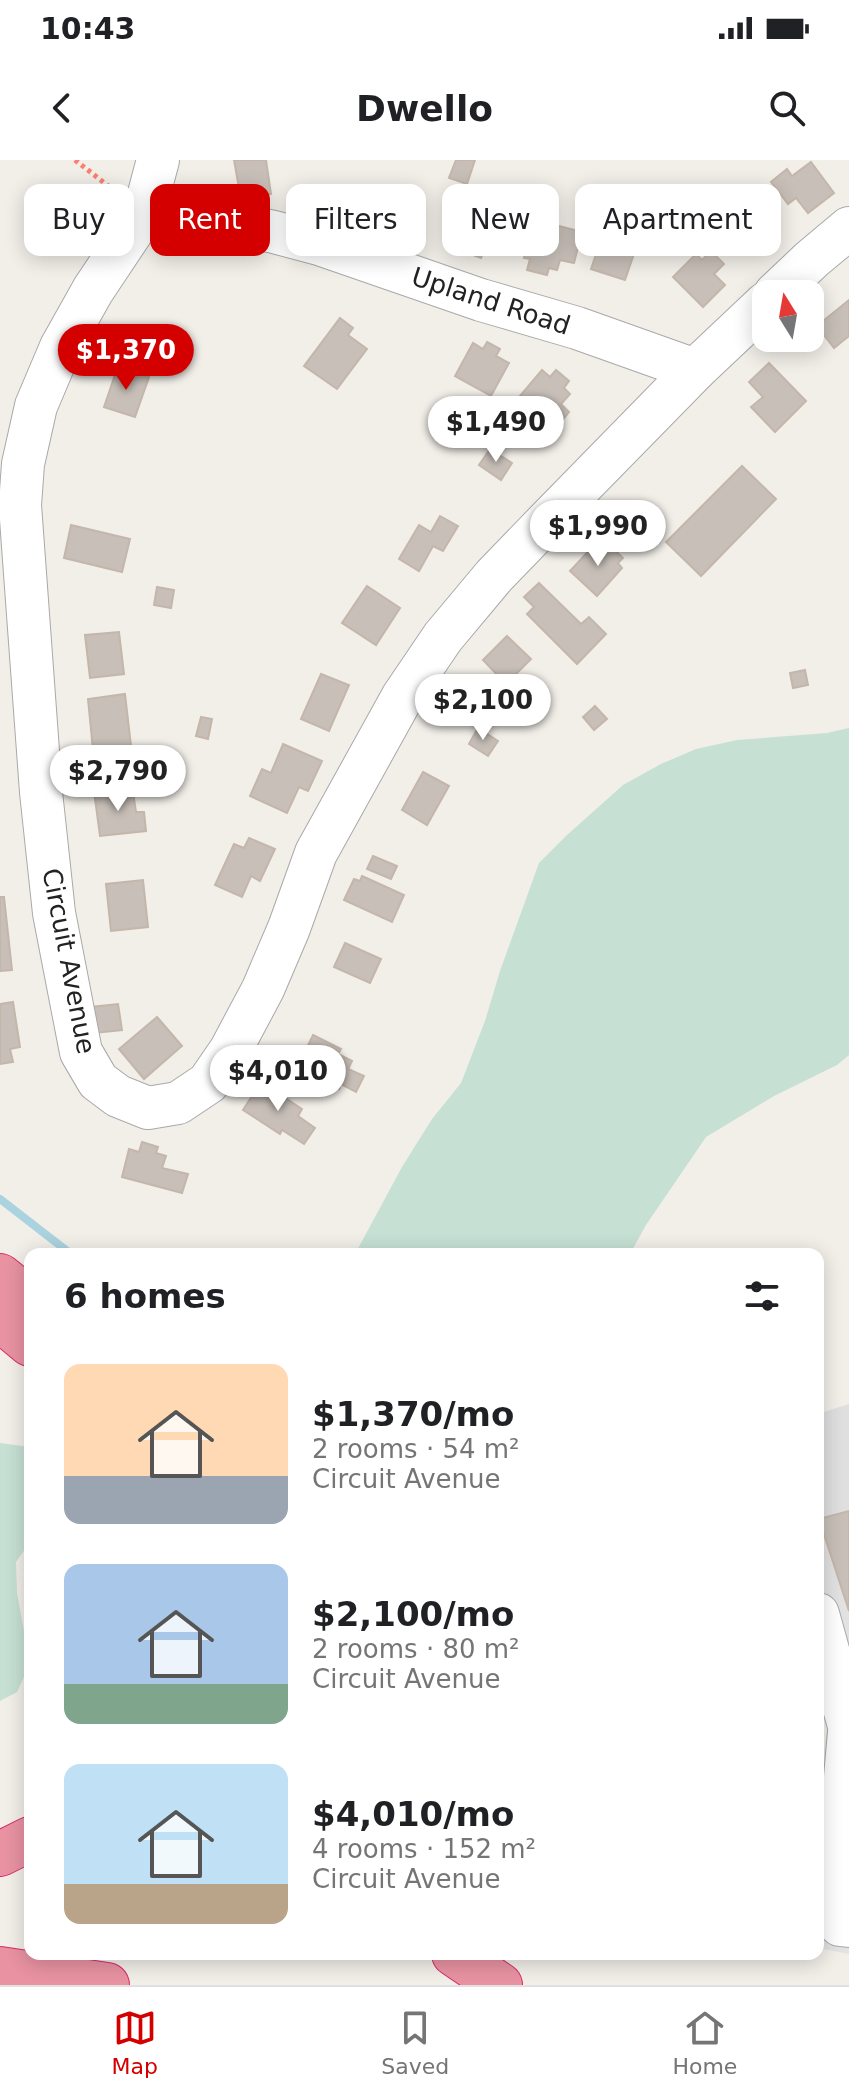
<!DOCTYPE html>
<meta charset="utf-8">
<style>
body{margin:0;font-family:"DejaVu Sans",sans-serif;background:#f2f2f2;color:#202124;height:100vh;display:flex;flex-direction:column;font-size:30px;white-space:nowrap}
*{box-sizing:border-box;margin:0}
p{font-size:26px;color:#757577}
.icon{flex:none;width:44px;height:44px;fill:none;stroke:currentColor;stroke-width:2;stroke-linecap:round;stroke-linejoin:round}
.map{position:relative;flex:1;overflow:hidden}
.panel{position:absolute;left:24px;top:1088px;width:800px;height:712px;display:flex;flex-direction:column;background:#fff;border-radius:16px;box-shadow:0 4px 20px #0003}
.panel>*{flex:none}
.hud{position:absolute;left:24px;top:24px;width:802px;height:72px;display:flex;gap:16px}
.needle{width:52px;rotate:349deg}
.tools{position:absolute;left:752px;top:120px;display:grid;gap:16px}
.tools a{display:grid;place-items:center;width:72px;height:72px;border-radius:16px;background:#fff;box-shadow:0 4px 20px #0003;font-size:40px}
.price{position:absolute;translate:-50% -68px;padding:0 18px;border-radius:28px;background:#fff;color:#222;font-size:26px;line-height:52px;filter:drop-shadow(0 2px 4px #0008)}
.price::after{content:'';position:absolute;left:50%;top:48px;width:24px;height:18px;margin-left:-12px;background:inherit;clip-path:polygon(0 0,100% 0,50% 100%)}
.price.current{background:#d40000;color:#fff}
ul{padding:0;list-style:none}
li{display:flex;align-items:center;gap:24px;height:200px;padding:0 40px}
li span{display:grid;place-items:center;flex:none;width:224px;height:160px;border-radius:16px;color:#555}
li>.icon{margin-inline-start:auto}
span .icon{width:96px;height:96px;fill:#fffc;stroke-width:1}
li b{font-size:34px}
h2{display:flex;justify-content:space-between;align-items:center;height:96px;padding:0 40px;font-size:34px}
.tag{padding:0 28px;border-radius:16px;background:#fff;box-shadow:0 4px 20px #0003;font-size:28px;line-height:72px}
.tag.current{background:#d40000;color:#fff}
.status{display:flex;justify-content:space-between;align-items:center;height:56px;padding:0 40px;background:#fff;direction:ltr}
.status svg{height:22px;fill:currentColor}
header{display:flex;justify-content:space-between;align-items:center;height:104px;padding:0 40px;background:#fff;font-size:36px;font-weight:700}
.dock{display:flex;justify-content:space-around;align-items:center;height:112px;border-top:2px solid #e0e0e0;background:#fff;font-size:22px;color:#757577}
.dock a{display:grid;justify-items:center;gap:4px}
.dock .current{color:#d40000}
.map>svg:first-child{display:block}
.residential{fill:#e0dfdf}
.wetland{fill:#c6e0d4}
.parking{fill:#e2e2e2}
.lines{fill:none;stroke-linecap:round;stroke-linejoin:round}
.stream{stroke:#aad3df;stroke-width:8}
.building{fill:#c7bfb8;stroke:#c4b6ab;stroke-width:2}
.minor-casing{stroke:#a9a9a9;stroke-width:44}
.highway-casing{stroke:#dc2a67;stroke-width:46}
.path{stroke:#fa8072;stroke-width:5;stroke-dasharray:4 4;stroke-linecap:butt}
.minor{stroke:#fff;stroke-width:42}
.highway{stroke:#e892a2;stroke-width:44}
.labels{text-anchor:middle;stroke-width:6;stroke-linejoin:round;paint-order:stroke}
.street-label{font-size:26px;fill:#222;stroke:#fff}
</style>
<div class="status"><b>10:43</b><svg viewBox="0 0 49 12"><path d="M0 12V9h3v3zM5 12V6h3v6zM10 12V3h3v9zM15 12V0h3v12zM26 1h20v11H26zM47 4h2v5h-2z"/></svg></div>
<header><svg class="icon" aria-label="back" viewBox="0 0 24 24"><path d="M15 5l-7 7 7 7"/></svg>Dwello<svg class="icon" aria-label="search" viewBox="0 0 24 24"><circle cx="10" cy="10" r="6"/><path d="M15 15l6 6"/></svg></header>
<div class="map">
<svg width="849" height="1825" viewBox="0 0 849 1825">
<rect width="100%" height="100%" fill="#f2efe9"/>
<!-- residential -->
<path class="residential" d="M849,1244v550l-31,-157 10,-73 -10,-41v-269z"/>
<!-- wetland -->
<g class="wetland">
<path d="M849,568v327l-12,10 -63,31 -68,41 -60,88 -16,29h-275l47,-87 30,-48 29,-36 24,-62 15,-50 39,-108 28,-28 56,-50 38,-21 35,-15 41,-9 90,-7z"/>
<path d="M0,1283l30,4v95l-14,20 1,31 13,71 -13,28 -17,9z"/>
</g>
<!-- parking -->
<path class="parking" d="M818,1357l31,94v343l-31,-6v-151l10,-73 -10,-41z"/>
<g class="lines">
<!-- stream -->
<path class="stream" d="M0,1039l71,55"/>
</g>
<!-- building -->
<g class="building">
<path d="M234,0h32l5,34 -21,4 -1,-5 -9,1z"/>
<path d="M456,0h19l-8,24 -18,-6z"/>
<path d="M811,2l23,31 -26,20 -12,-15 -8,6 -17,-22 16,-13 5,7z"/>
<path d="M764,41l16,20 -14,12 -17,-20z"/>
<path d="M459,47l36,12 -14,39 -35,-13z"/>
<path d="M692,50l15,14 -11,13 -16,-14z"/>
<path d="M555,65l27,7 -8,31 -14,-3 -3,10 -8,-2 -2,7 -20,-5 3,-11 -6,-1 7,-30 22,6z"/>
<path d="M604,71l34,11 -13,38 -34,-11z"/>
<path d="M711,91l13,13 -10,10 11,11 -22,22 -30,-30 23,-23 6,6z"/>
<path d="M849,140v36l-15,12 -17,-22z"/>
<path d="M340,158l13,10 -5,7 19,14 -30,40 -33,-23z"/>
<path d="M487,182l13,7 -4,7 13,7 -18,33 -36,-20 18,-33 10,6z"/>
<path d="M769,203l37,38 -31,31 -24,-25 12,-10 -14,-15z"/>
<path d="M118,206l31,11 -14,40 -31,-10z"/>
<path d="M542,210l8,7 6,-7 13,11 -5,7 6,6 -9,10 8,8 -25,30 -19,-17 12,-14 -17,-15z"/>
<path d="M479,250l15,7 -12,23 -15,-8z"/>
<path d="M490,289l22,14 -11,17 -22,-15z"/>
<path d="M742,306l34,33 -75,77 -35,-34z"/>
<path d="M440,356l18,10 -15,25 -10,-5 -14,25 -20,-12 20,-34 12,7z"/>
<path d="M71,365l59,14 -8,33 -58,-14z"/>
<path d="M596,383l6,5 5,-5 16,15 -5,5 4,5 -25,28 -27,-25z"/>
<path d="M539,423l42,41 8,-7 17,17 -29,30 -50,-50 7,-7 -10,-10z"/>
<path d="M367,426l33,22 -24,37 -34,-22z"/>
<path d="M157,427l17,3 -3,18 -17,-3z"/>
<path d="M119,472l5,42 -34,4 -5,-43z"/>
<path d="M507,476l24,23 -25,25 -23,-24z"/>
<path d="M805,510l3,15 -15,3 -3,-15z"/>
<path d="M321,514l28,11 -20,46 -28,-12z"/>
<path d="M459,522l29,20 -13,18 -29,-19z"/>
<path d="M125,534l6,52 -38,4 -5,-51z"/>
<path d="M595,546l12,13 -13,11 -11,-13z"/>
<path d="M201,557l11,2 -4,20 -12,-3z"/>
<path d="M478,568l20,13 -10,15 -19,-12z"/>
<path d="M283,584l39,17 -14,30 -9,-4 -12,26 -37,-17 12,-27 9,4z"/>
<path d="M423,612l26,14 -22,39 -25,-15z"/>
<path d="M119,628l1,6 13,-2 3,20h8l2,19 -46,5 -6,-45z"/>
<path d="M249,678l26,11 -15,32 -9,-5 -9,21 -27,-12 19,-41 10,4z"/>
<path d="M373,696l24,10 -6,13 -24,-10z"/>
<path d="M362,716l42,19 -12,27 -48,-22 10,-21 6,2z"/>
<path d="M143,720l5,47 -37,4 -5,-47z"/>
<path d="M0,737h4l8,73 -12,1z"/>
<path d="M345,783l36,16 -11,24 -36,-16z"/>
<path d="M13,842l7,45 -10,2 3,13 -13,2v-60z"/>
<path d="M118,844l4,26 -28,3 -3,-26z"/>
<path d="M157,857l25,29 -38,33 -25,-30z"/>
<path d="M313,875l28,14 -3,5 14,7 -4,8 16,7 -8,16 -15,-8 -2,5 -42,-21z"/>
<path d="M261,922l41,27 -4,7 17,12 -11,16 -22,-14 -2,4 -37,-24z"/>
<path d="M142,982l16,5 -2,6 10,3 -4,12 26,6 -6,19 -60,-16 7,-28 10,3z"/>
<path d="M849,1351v100l-30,-92z"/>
</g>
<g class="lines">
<!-- minor casing -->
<g class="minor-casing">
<g id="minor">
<path d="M158,0l-12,45 -15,28 -38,57 -32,57 -25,59 -13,58 -3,41 21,287 13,121 27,139 17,29 20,15 30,12 30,-5 30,-20 22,-32 33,-62 26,-61 27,-75 87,-157 40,-59 51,-61 60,-62 141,-144 71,-67"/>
<path d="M146,45l128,27 45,12 162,56 96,28 118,42"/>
<path d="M775,134l37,-35 37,-31"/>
<path d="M818,1454l31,112"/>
<path d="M849,1572l-12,136 -6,41 9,16 9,1"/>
</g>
</g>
<!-- highway casing -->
<g class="highway-casing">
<g id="highway">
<path d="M0,1116l30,24"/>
<path d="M0,1159l30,25"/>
<path d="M0,1694l30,-15"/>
<path d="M454,1794l46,31"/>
<path d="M0,1809l107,16"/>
</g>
</g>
<!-- path -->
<path class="path" d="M75,0l41,32"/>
<!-- minor -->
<use href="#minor" class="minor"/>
<!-- highway -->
<use href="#highway" class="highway"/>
</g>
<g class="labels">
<!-- street labels -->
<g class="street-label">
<text transform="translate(491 141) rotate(18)" y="9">Upland Road</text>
<text transform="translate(69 801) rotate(79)" y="9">Circuit Avenue</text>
</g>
</g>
</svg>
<div class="tools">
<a><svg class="needle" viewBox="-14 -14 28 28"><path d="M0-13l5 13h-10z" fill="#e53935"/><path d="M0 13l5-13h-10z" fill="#757577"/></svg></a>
</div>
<b class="price current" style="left:126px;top:232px">$1,370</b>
<b class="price" style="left:496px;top:304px">$1,490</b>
<b class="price" style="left:598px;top:408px">$1,990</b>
<b class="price" style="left:483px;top:582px">$2,100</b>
<b class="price" style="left:118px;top:653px">$2,790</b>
<b class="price" style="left:278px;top:953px">$4,010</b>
<div class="hud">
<a class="tag">Buy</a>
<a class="tag current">Rent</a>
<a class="tag">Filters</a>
<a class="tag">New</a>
<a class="tag">Apartment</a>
</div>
<section class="panel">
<h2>6 homes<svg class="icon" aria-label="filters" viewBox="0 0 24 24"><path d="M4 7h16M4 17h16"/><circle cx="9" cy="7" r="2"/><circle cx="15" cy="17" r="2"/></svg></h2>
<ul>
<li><span style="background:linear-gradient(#ffd9b3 70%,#9aa5b1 0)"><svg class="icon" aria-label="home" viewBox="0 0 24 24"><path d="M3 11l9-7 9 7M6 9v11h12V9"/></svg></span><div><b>$1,370/mo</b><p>2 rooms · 54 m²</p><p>Circuit Avenue</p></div></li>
<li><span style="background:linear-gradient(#a9c7e8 75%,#7fa58c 0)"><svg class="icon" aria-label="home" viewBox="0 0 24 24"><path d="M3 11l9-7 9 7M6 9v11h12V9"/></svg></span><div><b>$2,100/mo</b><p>2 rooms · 80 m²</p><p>Circuit Avenue</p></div></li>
<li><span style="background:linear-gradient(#bfe0f5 75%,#b9a48a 0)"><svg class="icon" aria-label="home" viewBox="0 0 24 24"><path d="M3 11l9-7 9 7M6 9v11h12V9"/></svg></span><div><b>$4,010/mo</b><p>4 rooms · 152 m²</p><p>Circuit Avenue</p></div></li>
</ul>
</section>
</div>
<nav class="dock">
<a class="current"><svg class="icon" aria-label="map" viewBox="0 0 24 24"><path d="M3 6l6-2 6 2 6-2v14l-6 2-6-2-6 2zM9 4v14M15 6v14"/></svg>Map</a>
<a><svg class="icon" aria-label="saved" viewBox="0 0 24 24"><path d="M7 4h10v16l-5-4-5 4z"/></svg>Saved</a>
<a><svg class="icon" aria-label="home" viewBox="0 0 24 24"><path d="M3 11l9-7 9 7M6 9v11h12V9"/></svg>Home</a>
</nav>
